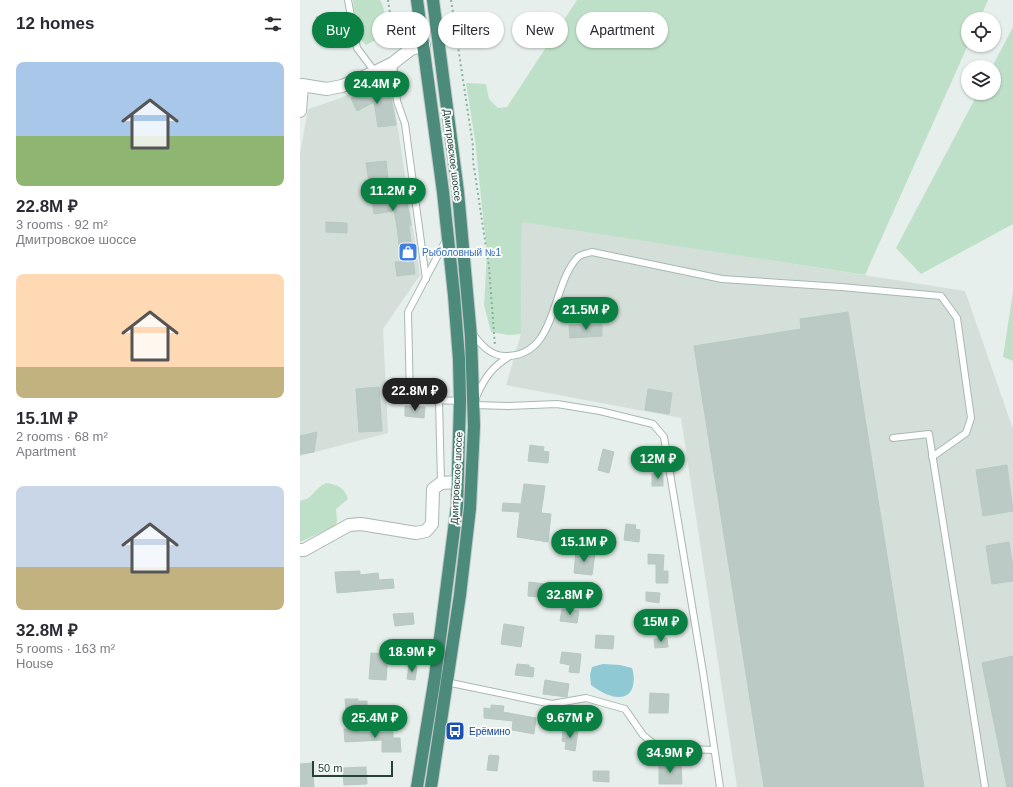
<!DOCTYPE html>
<meta charset="utf-8">
<style>
body{margin:0;font-family:Arial,sans-serif;background:#f2f2f3;color:#2b2b33;height:100vh;display:flex;flex-direction:column;font-size:15px;white-space:nowrap}
*{box-sizing:border-box;margin:0}
p{font-size:13px;color:#7c7c81}
.icon{flex:none;width:22px;height:22px;fill:none;stroke:currentColor;stroke-width:2;stroke-linecap:round;stroke-linejoin:round}
.map{position:relative;flex:1;overflow:hidden}
.details{display:flex;flex-direction:column;background:#fff;width:300px}
.details>*{flex:none}
.guide{position:absolute;left:12px;top:12px;width:380px;height:36px;display:flex;gap:8px}
.tools{position:absolute;left:661px;top:12px;display:grid;gap:8px}
.tools a{display:grid;place-items:center;width:40px;height:40px;border-radius:50%;background:#fff;box-shadow:0 1px 3px #0004;font-size:20px}
.scale{position:absolute;left:12px;bottom:10px;width:81px;box-sizing:border-box;padding-left:4px;border:2px solid #24423a;border-top:0;font-size:11px;line-height:14px;white-space:nowrap;color:#24423a;-webkit-text-stroke:3px #f7fbf9;paint-order:stroke}
.price{position:absolute;translate:-50% -34px;padding:0 9px;border-radius:14px;background:#0b8043;color:#fff;font-size:13px;line-height:26px;filter:drop-shadow(0 1px 2px #0008)}
.price::after{content:'';position:absolute;left:50%;top:24px;width:12px;height:9px;margin-left:-6px;background:inherit;clip-path:polygon(0 0,100% 0,50% 100%)}
.price.active{background:#222;color:#fff}
ul{padding:0;list-style:none}
li{display:grid;align-content:center;gap:8px;height:212px;padding:0 16px}
li span{display:grid;place-items:center;height:124px;border-radius:8px;color:#555}
li>.icon{margin-inline-start:auto}
span .icon{width:72px;height:72px;fill:#fffc;stroke-width:1}
li b{font-size:17px}
h2{display:flex;justify-content:space-between;align-items:center;height:48px;padding:0 16px;font-size:17px}
.chip{padding:0 14px;border-radius:18px;background:#fff;box-shadow:0 1px 3px #0004;font-size:14px;line-height:36px}
.chip.active{background:#0b8043;color:#fff}
main{display:flex;flex:1;min-height:0}
.map>svg:first-child{display:block}
.built{fill:#d4dfda}
.green{fill:#bfe0c8}
.water{fill:#8ec9d4}
.building{fill:#bbcac4;stroke:#b8c9c2}
.lines{fill:none;stroke-linecap:round;stroke-linejoin:round}
.service-casing{stroke:#a8b8b2;stroke-width:8}
.minor-casing{stroke:#a8b8b2;stroke-width:14}
.trunk-casing{stroke:#c2cac8;stroke-width:14}
.path{stroke:#86b3a5;stroke-width:2;stroke-dasharray:2 3;stroke-linecap:butt}
.service{stroke:#fff;stroke-width:6}
.minor{stroke:#fff;stroke-width:12}
.trunk{stroke:#4c8a7c;stroke-width:12}
.labels{text-anchor:middle;stroke-width:4;stroke-linejoin:round;paint-order:stroke}
.street-label{font-size:10px;fill:#24423a;stroke:#f7fbf9}
.shop-label{font-size:10px;fill:#366cbe;stroke:#f7fbf9;text-anchor:start}
.transit-label{font-size:10px;fill:#164399;stroke:#f7fbf9;text-anchor:start}
</style>
<main>
<section class="details">
<h2>12 homes<svg class="icon" aria-label="filters" viewBox="0 0 24 24"><path d="M4 7h16M4 17h16"/><circle cx="9" cy="7" r="2"/><circle cx="15" cy="17" r="2"/></svg></h2>
<ul>
<li><span style="background:linear-gradient(#a9c7e8 60%,#8fb573 0)"><svg class="icon" aria-label="home" viewBox="0 0 24 24"><path d="M3 11l9-7 9 7M6 9v11h12V9"/></svg></span><div><b>22.8M ₽</b><p>3 rooms · 92 m²</p><p>Дмитровское шоссе</p></div></li>
<li><span style="background:linear-gradient(#ffd9b3 75%,#c2b280 0)"><svg class="icon" aria-label="home" viewBox="0 0 24 24"><path d="M3 11l9-7 9 7M6 9v11h12V9"/></svg></span><div><b>15.1M ₽</b><p>2 rooms · 68 m²</p><p>Apartment</p></div></li>
<li><span style="background:linear-gradient(#c9d6e8 65%,#c2b280 0)"><svg class="icon" aria-label="home" viewBox="0 0 24 24"><path d="M3 11l9-7 9 7M6 9v11h12V9"/></svg></span><div><b>32.8M ₽</b><p>5 rooms · 163 m²</p><p>House</p></div></li>
</ul>
</section>
<div class="map">
<svg width="713" height="787" viewBox="0 0 713 787">
<rect width="100%" height="100%" fill="#e6efeb"/>
<!-- built -->
<g class="built">
<path d="M85,76l7,13 28,186 -37,54 5,104 -88,23v-302l8,-45 33,-11z"/>
<path d="M222,221l443,70 48,138v358h-276l-56,-369 -175,-33 15,-51z"/>
</g>
<!-- green -->
<g class="green">
<path d="M53,0h27c6,9 6,26 3,36l-17,9 -9,-10z"/>
<path d="M277,0h411l-8,19h-12v26l-103,230 -343,-53 -1,112 -12,1 -18,-3 -7,-27 3,-51 -12,-114 -9,-57 20,1 3,15 9,9 9,-1z"/>
<path d="M713,27v197l-92,50 -25,-26 82,-155h16v-26h-2z"/>
<path d="M713,292v69l-10,-4z"/>
<path d="M26,483c11,1 19,5 22,16l-12,10 1,12 -2,5 -35,16v-41c15,-3 13,-12 26,-18z"/>
</g>
<!-- water -->
<path class="water" d="M303,664l17,1 12,3c4,12 2,30 -14,29 -9,0 -20,-7 -27,-12l-1,-10 2,-8z"/>
<!-- building -->
<g class="building">
<path d="M36,12l5,20 -20,5 -5,-20z"/>
<path d="M76,84l7,13 7,-4 6,32 -18,2 -4,-25 -17,9 -6,-13z"/>
<path d="M86,161l3,27 15,-2 7,39 -2,1 6,48 -18,2 -2,-14h6l-4,-35 -3,-16 -20,3 -8,-51z"/>
<path d="M26,222l21,1v10l-21,-1z"/>
<path d="M548,312l76,475h-160l-70,-441 107,-17 -1,-10z"/>
<path d="M302,324v12l-32,2 -1,-13z"/>
<path d="M79,387l3,44 -23,1 -3,-43z"/>
<path d="M348,389l24,4 -3,21 -24,-4z"/>
<path d="M105,406l20,1 -1,11 -19,-2z"/>
<path d="M17,432l-3,20 -14,2v-18z"/>
<path d="M230,445l14,2 -1,4 6,1 -1,11 -20,-2z"/>
<path d="M303,449l11,3 -5,21 -11,-3z"/>
<path d="M707,465l6,46 -30,5 -7,-46z"/>
<rect x="352" y="474" width="11" height="12"/>
<path d="M224,484l21,2 -4,27 10,1 -3,28 -31,-5 3,-25 -18,-1 1,-8 18,1z"/>
<path d="M326,524l10,1 -1,4 5,1 -1,12 -15,-2z"/>
<path d="M709,542l4,25v14l-21,3 -6,-38z"/>
<path d="M276,551l19,2 -3,22 -18,-2z"/>
<path d="M348,554l16,1 -1,16h5v12h-12v-19h-8z"/>
<path d="M60,571v4l18,-2 1,7 14,-1 1,9 -57,5 -2,-21z"/>
<path d="M229,582l24,3 -1,13 -24,-2z"/>
<path d="M346,592l14,1 -1,10 -13,-2z"/>
<path d="M262,609l17,2 -2,12 -17,-2z"/>
<path d="M113,613l1,11 -19,2 -2,-12z"/>
<path d="M204,624l20,3 -3,20 -20,-3z"/>
<path d="M296,635l18,1 -1,13 -18,-1z"/>
<path d="M367,638l1,9 -13,1 -1,-9z"/>
<path d="M262,652l19,2 -2,19 -10,-1 1,-7 -10,-2z"/>
<path d="M71,653l17,1 -2,26 -17,-1z"/>
<path d="M713,656v131h-6l-25,-124z"/>
<path d="M217,664l12,1v2l5,1 -1,9 -18,-2z"/>
<path d="M109,666l8,1 -2,13 -8,-1z"/>
<path d="M245,680l24,4 -2,13 -24,-3z"/>
<path d="M350,693l19,1 -1,19h-19z"/>
<path d="M45,699h13v2h9v10l-21,1z"/>
<path d="M191,705l13,1 -1,6 33,6 -2,16 -22,-4 1,-9 -29,-3v-10l7,1z"/>
<path d="M263,728l15,3 -3,20 -10,-2 1,-7 -4,-1z"/>
<path d="M44,729h14l1,3h34v6h7l1,14h-19v-12l-37,2z"/>
<path d="M189,755l10,1 -2,15 -10,-1z"/>
<path d="M12,763l2,24h-14v-23z"/>
<path d="M359,764h22l1,20h-23z"/>
<path d="M66,767l1,17 -23,1 -1,-17z"/>
<path d="M293,771h16v11l-16,-1z"/>
</g>
<g class="lines">
<!-- service casing -->
<g class="service-casing">
<g id="service">
<path d="M48,0l9,48 18,24"/>
<path d="M93,63l4,38 8,23 21,155"/>
<path d="M146,240l-38,72 2,87 50,2"/>
<path d="M173,334c8,11 17,21 31,22 54,2 46,-70 74,-99 3,-3 10,-4 14,-5l130,27 119,8 100,9 16,22 14,100 -5,15 -34,24"/>
<path d="M176,397c9,-20 16,-30 34,-41"/>
<path d="M139,400l2,83"/>
<path d="M174,405l34,1 49,-2 43,7 53,13 11,13 39,235 17,115"/>
<path d="M593,438l36,-4 56,353"/>
<path d="M146,682l106,22 34,-6 39,11 18,26 16,13 55,2"/>
</g>
</g>
<!-- minor casing -->
<g class="minor-casing">
<g id="minor">
<path d="M0,111l2,-26 25,4 15,-3 33,-14 18,-9 18,-14 13,-4"/>
<path d="M0,550h4l45,-25 12,-1 55,9 10,-2 6,-7 1,-35 8,-6 17,-1"/>
</g>
</g>
<!-- trunk casing -->
<g class="trunk-casing">
<g id="trunk">
<path d="M117,0l26,192 11,103 5,64 1,42 -3,105 -22,171 -18,110"/>
<path d="M131,787l29,-192 10,-87 4,-82 -3,-89 -13,-145 -25,-192"/>
</g>
</g>
<!-- path -->
<g class="path">
<path d="M88,0l7,48"/>
<path d="M151,0l22,146v15l16,106 6,79"/>
</g>
<!-- service -->
<use href="#service" class="service"/>
<!-- minor -->
<use href="#minor" class="minor"/>
<!-- trunk -->
<use href="#trunk" class="trunk"/>
</g>
<!-- icons -->
<defs>
<g id="shop-square" transform="scale(1)"><rect x="-9" y="-9" width="18" height="18" rx="4" fill="#3f7fe0" stroke="#f7fbf9"/><path d="M-5-2.5h2.3a2.7 3.5 0 0 1 5.4 0H5L5.5 6h-11ZM-1.5-2.5h3a1.5 2.3 0 0 0-3 0Z" fill="#fff"/></g>
<g id="bus-square" transform="scale(1)"><rect x="-9" y="-9" width="18" height="18" rx="4" fill="#1a4fb4" stroke="#f7fbf9"/><path d="M-5-6H5V4H4V6H2V4H-2V6H-4V4H-5ZM-3.5-4V0h7V-4ZM-3.5 1.2v1.5H-2V1.2ZM2 1.2v1.5H3.5V1.2Z" fill="#fff"/></g>
</defs>
<g fill-rule="evenodd">
<use href="#shop-square" x="108" y="252"/>
<use href="#bus-square" x="155" y="731"/>
</g>
<g class="labels">
<!-- street labels -->
<g class="street-label">
<text transform="translate(153 155) rotate(83)" y="4">Дмитровское шоссе</text>
<text transform="translate(156 478) rotate(-87)" y="4">Дмитровское шоссе</text>
</g>
<!-- shop labels -->
<g class="shop-label">
<text x="122" y="256">Рыболовный №1</text>
</g>
<!-- transit labels -->
<g class="transit-label">
<text x="169" y="735">Ерёмино</text>
</g>
</g>
</svg>
<div class="tools">
<a><svg class="icon" aria-label="locate" viewBox="0 0 24 24"><circle cx="12" cy="12" r="6"/><path d="M12 2v4M12 18v4M2 12h4M18 12h4"/></svg></a>
<a><svg class="icon" aria-label="layers" viewBox="0 0 24 24"><path d="M12 4l9 5-9 5-9-5zM3 14l9 5 9-5"/></svg></a>
</div>
<div class="scale">50 m</div>
<b class="price" style="left:77px;top:105px">24.4M ₽</b>
<b class="price" style="left:93px;top:212px">11.2M ₽</b>
<b class="price" style="left:286px;top:331px">21.5M ₽</b>
<b class="price active" style="left:115px;top:412px">22.8M ₽</b>
<b class="price" style="left:358px;top:480px">12M ₽</b>
<b class="price" style="left:284px;top:563px">15.1M ₽</b>
<b class="price" style="left:270px;top:616px">32.8M ₽</b>
<b class="price" style="left:361px;top:643px">15M ₽</b>
<b class="price" style="left:112px;top:673px">18.9M ₽</b>
<b class="price" style="left:75px;top:739px">25.4M ₽</b>
<b class="price" style="left:270px;top:739px">9.67M ₽</b>
<b class="price" style="left:370px;top:774px">34.9M ₽</b>
<div class="guide">
<a class="chip active">Buy</a>
<a class="chip">Rent</a>
<a class="chip">Filters</a>
<a class="chip">New</a>
<a class="chip">Apartment</a>
</div>
</div>
</main>
